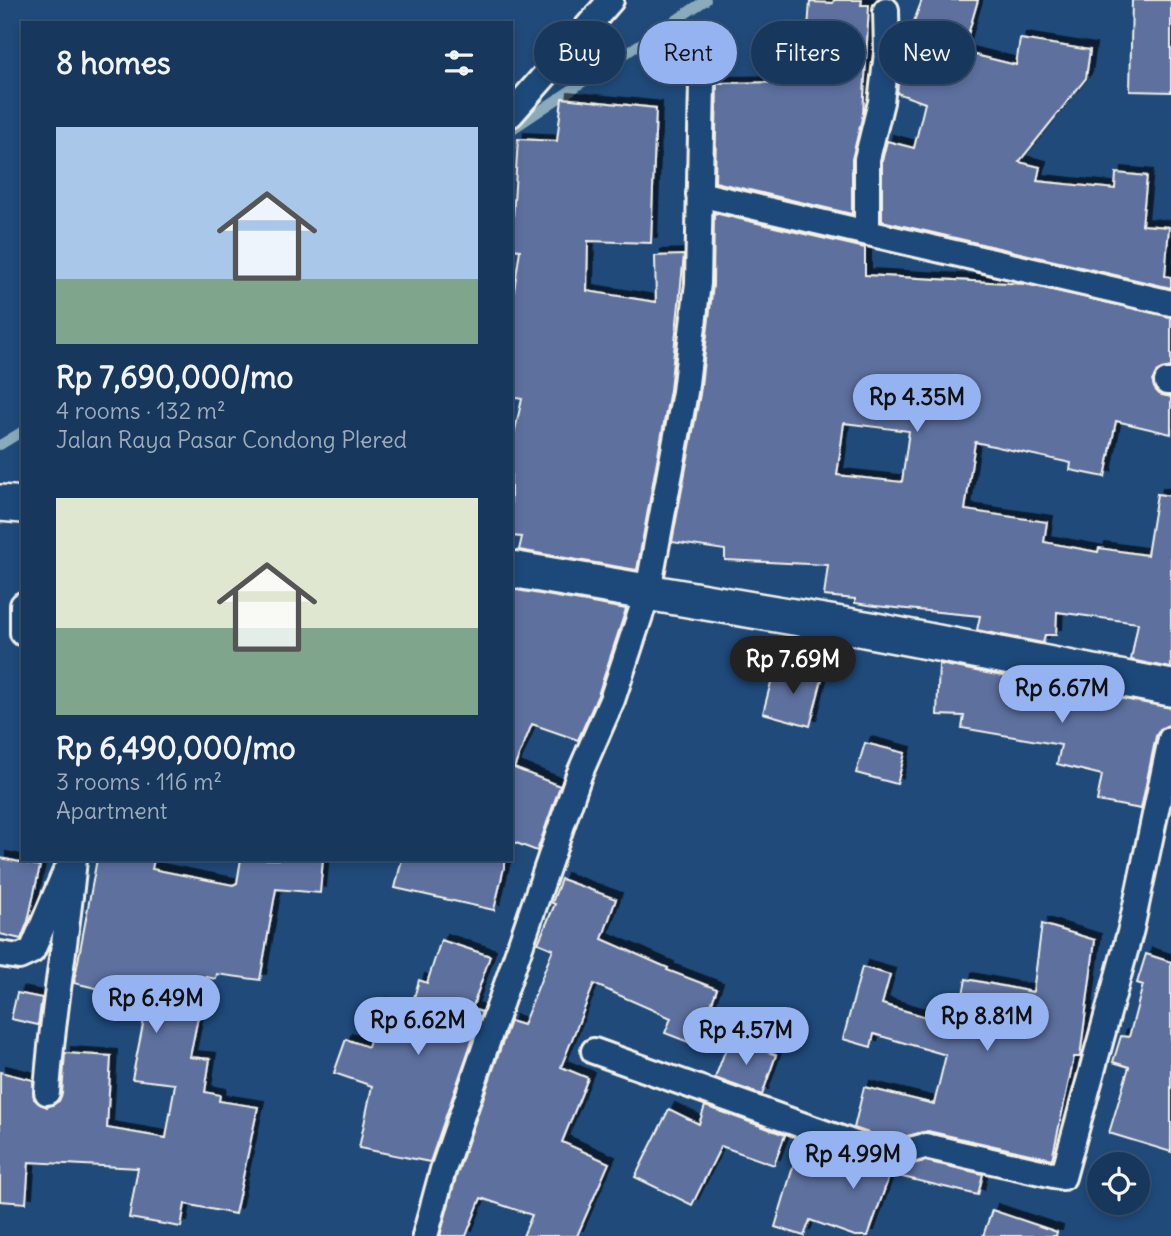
<!DOCTYPE html>
<meta charset="utf-8">
<style>
body{margin:0;font-family:Delius,sans-serif;background:#244365;color:#f1f3f6;height:100vh;display:flex;flex-direction:column;font-size:26px;white-space:nowrap}
*{box-sizing:border-box;margin:0}
p{font-size:23px;color:#9eacbb}
.icon{flex:none;width:38px;height:38px;fill:none;stroke:currentColor;stroke-width:2;stroke-linecap:round;stroke-linejoin:round}
.map{position:relative;flex:1;overflow:hidden}
.panel{position:absolute;left:21px;top:21px;width:492px;height:840px;display:flex;flex-direction:column;background:#17385c;border-radius:0px;box-shadow:0 4px 10px #0003,0 0 0 2px #365272}
.panel>*{flex:none}
.banner{position:absolute;left:534px;top:21px;width:532px;height:63px;display:flex;gap:14px}
.buttons{position:absolute;left:1087px;top:1152px;display:grid;gap:14px}
.buttons a{display:grid;place-items:center;width:63px;height:63px;border-radius:50%;background:#17385c;box-shadow:0 4px 10px #0003,0 0 0 2px #365272;font-size:35px}
.price{position:absolute;translate:-50% -60px;padding:0 16px;border-radius:24px;background:#95b2f1;color:#111;font-size:23px;line-height:46px;filter:drop-shadow(0 2px 4px #0008)}
.price::after{content:'';position:absolute;left:50%;top:42px;width:21px;height:16px;margin-left:-10px;background:inherit;clip-path:polygon(0 0,100% 0,50% 100%)}
.price.selected{background:#222;color:#fff}
ul{padding:0;list-style:none}
li{display:grid;align-content:center;gap:14px;height:371px;padding:0 35px}
li span{display:grid;place-items:center;height:217px;border-radius:0px;color:#555}
li>.icon{margin-inline-start:auto}
span .icon{width:126px;height:126px;fill:#fffc;stroke-width:1}
li b{font-size:30px}
h2{display:flex;justify-content:space-between;align-items:center;height:84px;padding:0 35px;font-size:30px}
.tag{padding:0 24px;border-radius:32px;background:#17385c;box-shadow:0 4px 10px #0003,0 0 0 2px #365272;font-size:24px;line-height:63px}
.tag.selected{background:#95b2f1;color:#111}
.map>svg:first-child{display:block}
.lines{fill:none;stroke-linecap:round;stroke-linejoin:round}
.stream{stroke:#8aabbc;stroke-width:10}
.building{fill:#5d6f9e;stroke:#f4f1e8;stroke-width:2;fill-rule:evenodd;filter:url(#shadow)}
.street-casing{stroke:#f4f1e8;stroke-width:30}
.secondary-casing{stroke:#f4f1e8;stroke-width:40}
.street{stroke:#1f4a7a;stroke-width:24}
.secondary{stroke:#1f4a7a;stroke-width:35}
</style>
<div class="map">
<svg width="1171" height="1236" viewBox="0 0 1171 1236">
<defs>
<filter id="shadow"><feDropShadow dx="6" dy="-6" stdDeviation="0" flood-color="#0009"/></filter>
</defs>
<rect width="100%" height="100%" fill="#1f4a7a"/>
<filter id="ink" filterUnits="userSpaceOnUse"><feTurbulence type="fractalNoise" baseFrequency=".0143" numOctaves="2"/><feDisplacementMap in="SourceGraphic" scale="14" xChannelSelector="R" yChannelSelector="G"/><feConvolveMatrix kernelMatrix="1 2 1 2 8 2 1 2 1" color-interpolation-filters="sRGB"/></filter>
<g filter="url(#ink)">
<g class="lines">
<!-- stream -->
<g class="stream">
<path d="M511,130l195,-130"/>
<path d="M0,445l23,-14"/>
</g>
</g>
<!-- building -->
<g class="building">
<path d="M834,0h28l-1,5h8l-6,109 -11,45v55l-137,-32 2,-99 87,-1 6,-80 23,1z"/>
<path d="M922,0h56l-15,52 53,13 4,-26 70,11 -4,28 -67,84 21,5 -3,14 78,8 1,-16 31,3 -5,49 27,2 -4,49 6,1v11l-289,-67v-60l5,-20 27,7 11,-45 -28,-10 5,-40z"/>
<path d="M1132,0h39v92l-41,-1z"/>
<path d="M562,98l94,10 -5,135 -63,-2 -1,50 69,11 -1,-46 29,-1 -14,135 -33,180 -118,-20 3,-13 -11,-1v-88l11,-49 -11,-2v-86l9,-61 -9,-1 7,-110 39,2z"/>
<path d="M714,213l151,35v27l160,9 146,33v50l-12,3 -7,11 7,13 12,3v37l-55,-13 -11,56 -35,-7 1,-7 -96,-21 -10,68 82,12 -3,20 54,10 1,-4 48,7 10,-61 14,2v172l-40,-8 7,-37 -81,-11 -1,23h-11l-2,8 -66,-13 3,-14 -105,-10 -20,-3v-4l-31,-3 4,-31 -103,-5v-10l-53,-8 28,-148 13,-109zM844,423l65,8 -7,51 -65,-7z"/>
<path d="M511,589l115,20 -28,86 -20,45 -46,-16 -18,44 46,18 -23,65 -26,-10z"/>
<path d="M939,664l232,44v17l-11,4 -4,7 -15,73 -44,-8 5,-26 -45,-11 4,-19 -99,-17 2,-12 -27,-1z"/>
<path d="M775,667l47,12 -12,47 -47,-13z"/>
<path d="M865,743l40,10 -8,31 -41,-11z"/>
<path d="M0,858l40,8 -12,55 -7,18 -21,-5z"/>
<path d="M97,859h57l-2,10 81,16 4,-2 4,-24h82l-3,34 -44,-4 -16,91 -43,-6 -1,5 -10,-2 -16,80 20,2 -5,33 15,3 -1,6 39,6 -23,107 -50,-10 -4,23 -52,-9 9,-50 -109,-6 -3,41 -26,-2v-129l33,8 1,19 13,8 12,-6 3,-7 3,-41 46,3 -4,72 59,10 9,-54 -43,-5 16,-79 -74,-17z"/>
<path d="M402,859h104l-12,51 -99,-22z"/>
<path d="M561,879l55,20 -14,40 66,29 -1,2 50,19 -21,56 -31,-12 6,-15 -77,-34 -33,83 27,11 -26,64 47,21 -32,73h-54l9,-21 -51,-17 -15,38h-26l17,-62 53,-153 13,4 30,-76 -15,-6 17,-39 -3,-1z"/>
<path d="M1042,924l53,16 -15,117h-6l-22,102 -124,-28 -38,9 -36,-12 10,-41 70,17 12,-49 -72,-21 -3,13 -28,-8 19,-72 28,8 -8,29 75,22 9,-47 67,13z"/>
<path d="M441,940l49,16 -18,53 10,3 -52,150 -71,-14 13,-62 -38,-13 12,-34 22,8 13,-43 29,8 9,-32 8,3z"/>
<path d="M1146,954l25,8v190l-62,-19 20,-66 -16,-5 8,-26 8,1 14,-52 -6,-2z"/>
<path d="M17,993l25,5 -4,27 -27,-6z"/>
<path d="M730,1038l46,17 -14,40 -47,-17z"/>
<path d="M705,1106l80,29 -11,30 -53,-19 -29,59 -57,-28 34,-68 30,15z"/>
<path d="M798,1150l41,12 6,1 2,-6 38,13 40,-9 58,13 -5,21 -88,-21 -22,62h-13l-45,-16 -6,16 -29,-9z"/>
<path d="M992,1210l65,22 -1,4h-73z"/>
</g>
<g class="lines">
<!-- street casing -->
<g class="street-casing">
<g id="street">
<path d="M511,114l100,-114"/>
<path d="M699,194l472,109"/>
<path d="M867,232v-73l14,-57 6,-49 -1,-43"/>
<path d="M1167,382h4"/>
<path d="M23,605v28"/>
<path d="M0,954l19,3 13,-6 33,-78"/>
<path d="M594,1051l295,105 36,-10 138,31 68,-248 40,-190"/>
<path d="M47,1092c5,-78 20,-155 27,-233"/>
<path d="M425,1236l18,-66 136,-395 33,-75 36,-109 37,-199 13,-109 4,-200"/>
</g>
</g>
<!-- secondary casing -->
<g class="secondary-casing">
<g id="secondary">
<path d="M0,503l23,2"/>
<path d="M511,569l354,60 306,59"/>
</g>
</g>
<!-- street -->
<use href="#street" class="street"/>
<!-- secondary -->
<use href="#secondary" class="secondary"/>
</g>
</g>
</svg>
<div class="buttons">
<a><svg class="icon" aria-label="locate" viewBox="0 0 24 24"><circle cx="12" cy="12" r="6"/><path d="M12 2v4M12 18v4M2 12h4M18 12h4"/></svg></a>
</div>
<b class="price" style="left:917px;top:434px">Rp 4.35M</b>
<b class="price selected" style="left:793px;top:696px">Rp 7.69M</b>
<b class="price" style="left:1062px;top:725px">Rp 6.67M</b>
<b class="price" style="left:156px;top:1035px">Rp 6.49M</b>
<b class="price" style="left:987px;top:1053px">Rp 8.81M</b>
<b class="price" style="left:418px;top:1057px">Rp 6.62M</b>
<b class="price" style="left:746px;top:1067px">Rp 4.57M</b>
<b class="price" style="left:853px;top:1191px">Rp 4.99M</b>
<div class="banner">
<a class="tag">Buy</a>
<a class="tag selected">Rent</a>
<a class="tag">Filters</a>
<a class="tag">New</a>
</div>
<section class="panel">
<h2>8 homes<svg class="icon" aria-label="filters" viewBox="0 0 24 24"><path d="M4 7h16M4 17h16"/><circle cx="9" cy="7" r="2"/><circle cx="15" cy="17" r="2"/></svg></h2>
<ul>
<li><span style="background:linear-gradient(#a9c7e8 70%,#7fa58c 0)"><svg class="icon" aria-label="home" viewBox="0 0 24 24"><path d="M3 11l9-7 9 7M6 9v11h12V9"/></svg></span><div><b>Rp 7,690,000/mo</b><p>4 rooms · 132 m²</p><p>Jalan Raya Pasar Condong Plered</p></div></li>
<li><span style="background:linear-gradient(#dfe7d0 60%,#7fa58c 0)"><svg class="icon" aria-label="home" viewBox="0 0 24 24"><path d="M3 11l9-7 9 7M6 9v11h12V9"/></svg></span><div><b>Rp 6,490,000/mo</b><p>3 rooms · 116 m²</p><p>Apartment</p></div></li>
</ul>
</section>
</div>
